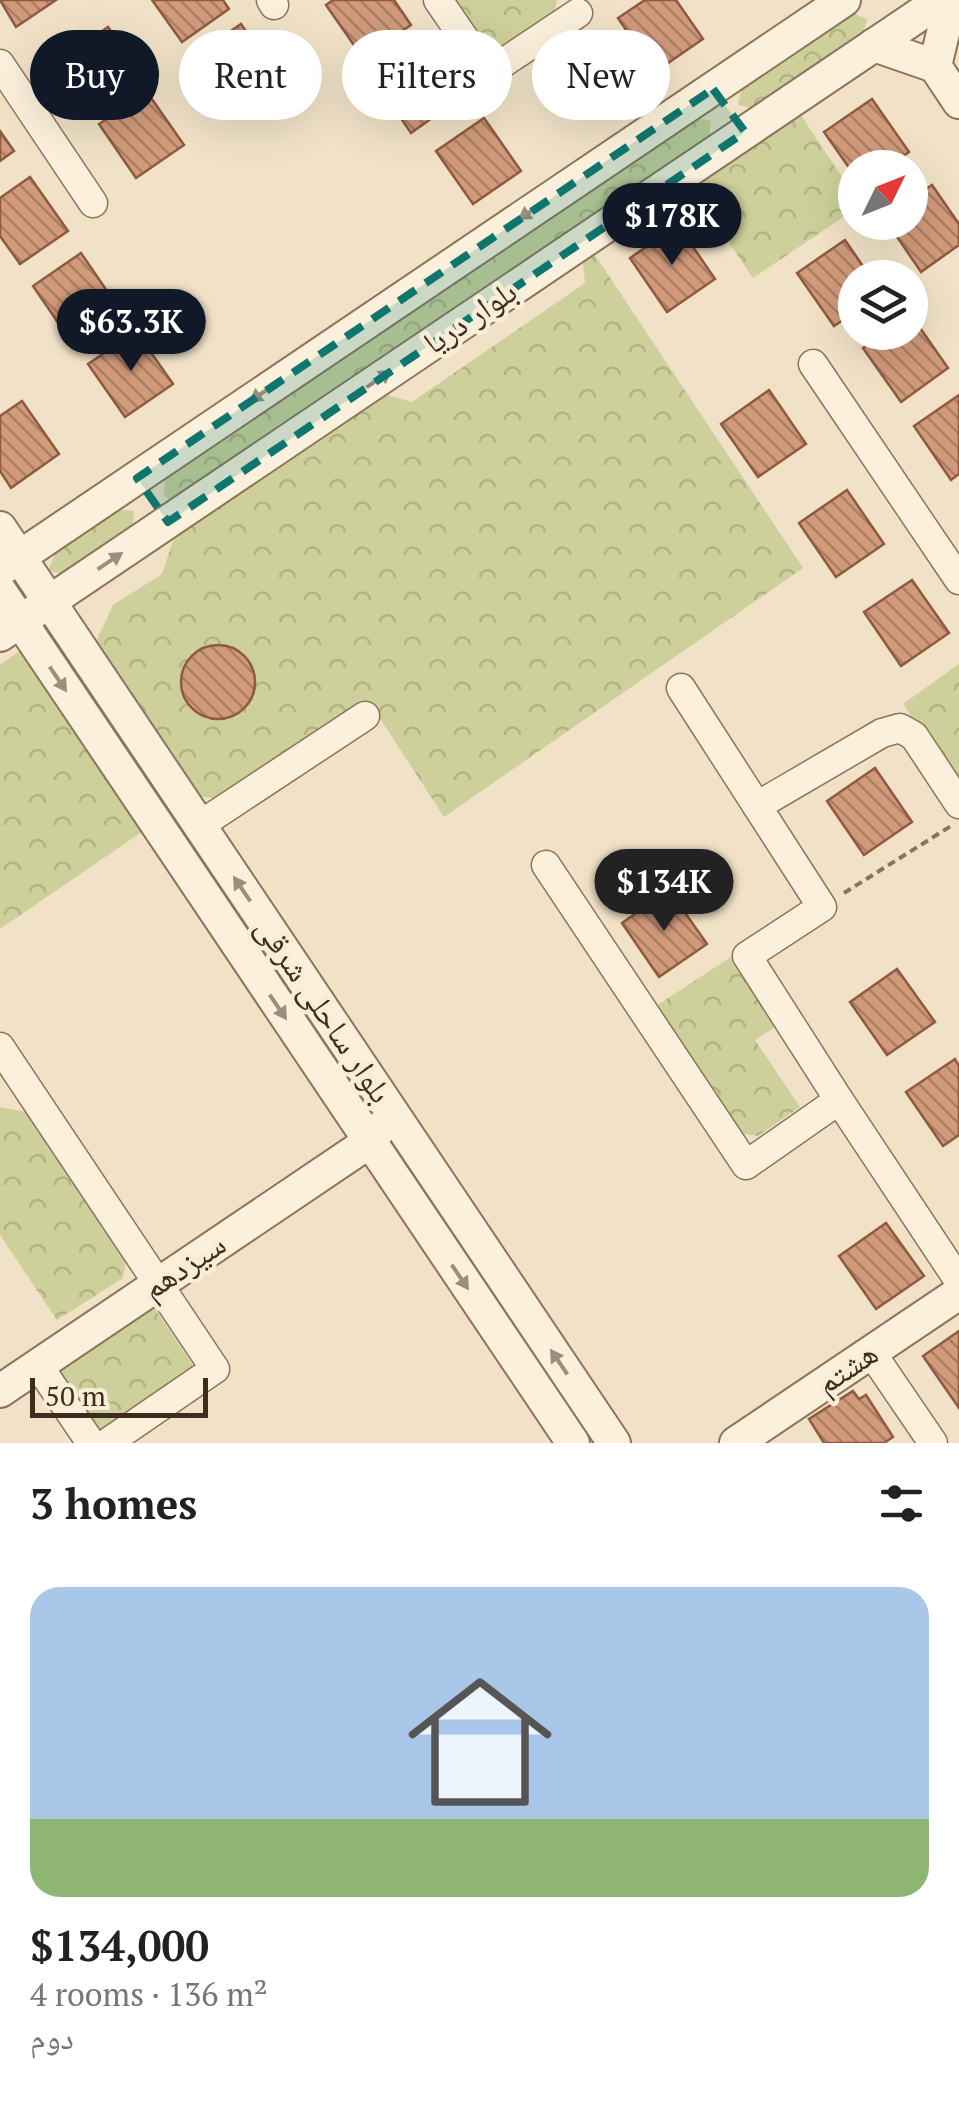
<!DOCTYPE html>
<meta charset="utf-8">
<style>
body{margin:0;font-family:"PT Serif","Noto Naskh Arabic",serif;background:#f6f6f6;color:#222;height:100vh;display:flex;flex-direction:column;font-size:38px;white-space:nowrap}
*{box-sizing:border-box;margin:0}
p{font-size:32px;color:#767676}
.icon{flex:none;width:55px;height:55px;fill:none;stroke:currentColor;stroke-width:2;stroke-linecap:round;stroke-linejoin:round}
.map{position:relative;height:1443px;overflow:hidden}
.details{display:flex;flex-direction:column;background:#fff;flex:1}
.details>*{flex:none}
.hud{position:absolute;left:30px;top:30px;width:900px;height:90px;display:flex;gap:20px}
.needle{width:65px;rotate:47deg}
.controls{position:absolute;left:838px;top:150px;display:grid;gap:20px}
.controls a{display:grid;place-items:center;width:90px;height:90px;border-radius:50%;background:#fff;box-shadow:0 10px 40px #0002;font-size:50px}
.scale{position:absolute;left:30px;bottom:25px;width:178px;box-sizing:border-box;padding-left:10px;border:5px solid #3e2c1f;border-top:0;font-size:28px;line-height:35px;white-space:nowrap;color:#3e2c1f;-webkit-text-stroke:8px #f8edd7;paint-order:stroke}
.price{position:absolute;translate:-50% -85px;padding:0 22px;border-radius:35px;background:#111827;color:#fff;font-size:32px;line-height:65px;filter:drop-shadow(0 2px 5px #0008)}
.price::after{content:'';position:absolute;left:50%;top:60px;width:30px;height:22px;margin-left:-15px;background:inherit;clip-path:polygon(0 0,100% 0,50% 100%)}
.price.current{background:#222;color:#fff}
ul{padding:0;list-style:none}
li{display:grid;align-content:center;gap:20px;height:530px;padding:0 30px}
li span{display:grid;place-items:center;height:310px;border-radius:30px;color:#555}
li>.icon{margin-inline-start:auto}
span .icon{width:180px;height:180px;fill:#fffc;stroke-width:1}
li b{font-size:42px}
h2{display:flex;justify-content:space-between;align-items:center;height:120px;padding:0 30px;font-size:42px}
.tag{padding:0 35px;border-radius:45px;background:#fff;box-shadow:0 10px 40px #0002;font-size:35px;line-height:90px}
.tag.current{background:#111827;color:#fff}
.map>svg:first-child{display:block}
.park{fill:url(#park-crowns)}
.building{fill:url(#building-back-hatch);stroke:#8f5a3f;stroke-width:2.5}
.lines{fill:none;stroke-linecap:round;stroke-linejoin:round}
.minor-casing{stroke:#8e735b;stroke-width:31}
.tertiary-casing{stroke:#8e735b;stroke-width:36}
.path{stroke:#8e735b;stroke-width:4;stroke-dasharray:8 5;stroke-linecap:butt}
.minor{stroke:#fbf0db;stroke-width:28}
.tertiary{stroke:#fbf0db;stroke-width:32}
.oneway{fill:#9c8e7d}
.marked{fill:#0f766e;fill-opacity:0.2;stroke:#0f766e;stroke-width:8;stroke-dasharray:20 12;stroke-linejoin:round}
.labels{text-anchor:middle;stroke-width:9;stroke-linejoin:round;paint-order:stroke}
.street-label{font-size:32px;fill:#3e2c1f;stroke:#f8edd7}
</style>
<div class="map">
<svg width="959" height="1443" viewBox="0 0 959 1443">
<defs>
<pattern id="park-crowns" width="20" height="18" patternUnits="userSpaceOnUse" patternTransform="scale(2.5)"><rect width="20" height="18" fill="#cdd09a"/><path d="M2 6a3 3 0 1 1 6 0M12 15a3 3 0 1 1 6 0" fill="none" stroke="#b1b384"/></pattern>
<pattern id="building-back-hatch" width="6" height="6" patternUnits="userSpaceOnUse" patternTransform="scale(2.5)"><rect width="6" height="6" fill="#d19a7b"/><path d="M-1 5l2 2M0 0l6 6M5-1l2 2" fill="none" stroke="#ab7e64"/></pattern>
</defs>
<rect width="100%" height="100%" fill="#f1e2c7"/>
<!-- park -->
<g class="park">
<path d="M452,0h105l-4,21 -51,34 -18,-6z"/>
<path d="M849,12l18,7 -5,20 -102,71 -22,-5 4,-19z"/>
<path d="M798,111l57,85v13l-102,69 -63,-93z"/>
<path d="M691,118l20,2 -2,22 -531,363 -14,-9 1,-19z"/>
<path d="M591,249l212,319 -359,249 -74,-114 -148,96 -28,-3 -98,-154 17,-37 49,-31 14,-42 207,-138 29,8 173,-119 -2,-19z"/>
<path d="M113,509l21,2 -2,23 -60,41 -24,-4 9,-22z"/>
<path d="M22,649l124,180 -146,100v-264z"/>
<path d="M959,664v114l-8,-1 -48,-73z"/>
<path d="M83,680l283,419 -11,-1 -274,-409z"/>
<path d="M734,955l46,69 -25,16 45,67 -42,29 -19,-3 -83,-127z"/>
<path d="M0,1107l32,6 95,144 -4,21 -66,42 -57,-85z"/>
<path d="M146,1295l48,72 -95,64 -49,-73z"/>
</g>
<!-- building -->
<g class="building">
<path d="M0,0h56l-40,27z"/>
<path d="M152,0h71l6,9 -47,33z"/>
<path d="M333,0h61l17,25 -48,33 -37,-53z"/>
<path d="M645,0h31l27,39 -48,33 -37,-54z"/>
<path d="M241,24l37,54 -48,33 -37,-54z"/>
<path d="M108,27l37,53 -48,34 -37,-54z"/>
<path d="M422,46l37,53 -48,34 -37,-54z"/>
<path d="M147,92l37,53 -48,33 -37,-54z"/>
<path d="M872,99l37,53 -22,16h-32v8l-31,-44z"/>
<path d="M484,118l37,53 -48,33 -37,-53z"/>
<path d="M0,131l14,20 -14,10z"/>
<path d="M30,177l38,54 -48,33 -20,-28v-38z"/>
<path d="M932,185l27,39v21l-38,27 -34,-50h23v-22z"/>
<path d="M678,225l37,54 -48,33 -37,-54z"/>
<path d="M845,240l26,38h-16v34l-21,14 -37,-53z"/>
<path d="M81,253l37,54 -48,33 -37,-54z"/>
<path d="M911,315l37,53 -47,34 -38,-54 23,-16h24z"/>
<path d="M136,331l37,53 -48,33 -37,-53z"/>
<path d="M769,390l37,54 -48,33 -37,-53z"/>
<path d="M959,395v79l-8,6 -37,-54z"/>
<path d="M22,401l37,53 -48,34 -11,-17v-55z"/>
<path d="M847,490l37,54 -48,33 -37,-54z"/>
<path d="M912,580l37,53 -48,33 -37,-54z"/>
<circle cx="218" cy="682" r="37"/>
<path d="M875,768l37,54 -48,33 -37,-54z"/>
<path d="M669,890l38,54 -48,33 -37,-54z"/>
<path d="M897,969l38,53 -48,33 -37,-53z"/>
<path d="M955,1059l4,7v69l-16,11 -37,-54z"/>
<path d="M886,1223l38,53 -48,33 -37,-53z"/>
<path d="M959,1331v77l-36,-52z"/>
<path d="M853,1391l6,8 7,-4 27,42 -9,6h-60l-15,-24z"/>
</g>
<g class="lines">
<!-- minor casing -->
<g class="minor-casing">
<g id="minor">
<path d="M271,0l3,5"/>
<path d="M438,0l50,73 90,-60"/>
<path d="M0,64l93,139"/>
<path d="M813,364l146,216"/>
<path d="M681,688l141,219 -75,49 92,144"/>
<path d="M757,806l125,-73 18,-5 14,8 45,68"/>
<path d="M200,825l165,-109"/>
<path d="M546,865l200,300 93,-65 120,181"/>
<path d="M0,1047l215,322 -108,74"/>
<path d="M871,1352l62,91"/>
<path d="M38,1365l53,78"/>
</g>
</g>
<!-- tertiary casing -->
<g class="tertiary-casing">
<g id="tertiary">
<path d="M874,45l61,21"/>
<path d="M935,66l16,-66"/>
<path d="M935,66l24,36"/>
<path d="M0,528l614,915"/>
<path d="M3,568l841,-568"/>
<path d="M0,591l573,852"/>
<path d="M0,635l941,-635"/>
<path d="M0,1391l369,-249 11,-14"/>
<path d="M736,1443l223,-150"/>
</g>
</g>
<!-- path -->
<path class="path" d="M844,893l107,-67"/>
<!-- minor -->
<use href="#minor" class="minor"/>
<!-- tertiary -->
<use href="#tertiary" class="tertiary"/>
</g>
<!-- one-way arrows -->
<defs><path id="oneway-solid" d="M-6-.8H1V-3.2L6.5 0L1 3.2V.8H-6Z" transform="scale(2.5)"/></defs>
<g class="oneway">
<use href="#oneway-solid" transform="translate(531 211) rotate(146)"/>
<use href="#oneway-solid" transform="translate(379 379) rotate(-34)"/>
<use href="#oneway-solid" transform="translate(262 393) rotate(146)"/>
<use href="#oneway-solid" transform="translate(110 561) rotate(-34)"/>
<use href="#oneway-solid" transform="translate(58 679) rotate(56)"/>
<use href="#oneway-solid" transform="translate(242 889) rotate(-124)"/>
<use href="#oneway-solid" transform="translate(278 1007) rotate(56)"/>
<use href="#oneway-solid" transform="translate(460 1277) rotate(56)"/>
<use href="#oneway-solid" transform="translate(559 1362) rotate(-124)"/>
</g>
<!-- marked area -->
<path class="marked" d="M713,89l32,43 -577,390 -31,-44z"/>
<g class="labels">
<!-- street labels -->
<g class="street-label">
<text transform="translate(470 317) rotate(-34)" y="11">بلوار دریا</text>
<text transform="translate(324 1010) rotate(56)" y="11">بلوار ساحلی شرقی</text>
<text transform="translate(184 1266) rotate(-34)" y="11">سیزدهم</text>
<text transform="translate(847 1368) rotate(-34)" y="11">هشتم</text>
</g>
</g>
</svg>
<div class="controls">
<a><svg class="needle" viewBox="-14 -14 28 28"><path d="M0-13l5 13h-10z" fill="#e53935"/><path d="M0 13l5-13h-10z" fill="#767676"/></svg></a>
<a><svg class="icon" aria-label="layers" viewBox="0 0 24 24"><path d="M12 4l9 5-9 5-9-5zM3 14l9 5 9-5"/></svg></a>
</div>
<div class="scale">50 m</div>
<b class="price" style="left:672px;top:268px">$178K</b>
<b class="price" style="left:131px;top:374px">$63.3K</b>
<b class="price current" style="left:664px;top:934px">$134K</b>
<div class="hud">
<a class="tag current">Buy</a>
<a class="tag">Rent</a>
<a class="tag">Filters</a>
<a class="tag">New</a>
</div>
</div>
<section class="details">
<h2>3 homes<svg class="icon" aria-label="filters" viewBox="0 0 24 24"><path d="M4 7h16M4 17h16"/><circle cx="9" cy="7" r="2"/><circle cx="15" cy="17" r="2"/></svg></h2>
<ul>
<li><span style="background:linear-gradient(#a9c7e8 75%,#8fb573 0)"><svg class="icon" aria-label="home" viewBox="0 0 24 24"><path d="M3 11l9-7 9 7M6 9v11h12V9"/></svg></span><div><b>$134,000</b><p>4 rooms · 136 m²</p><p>دوم</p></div></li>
</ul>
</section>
